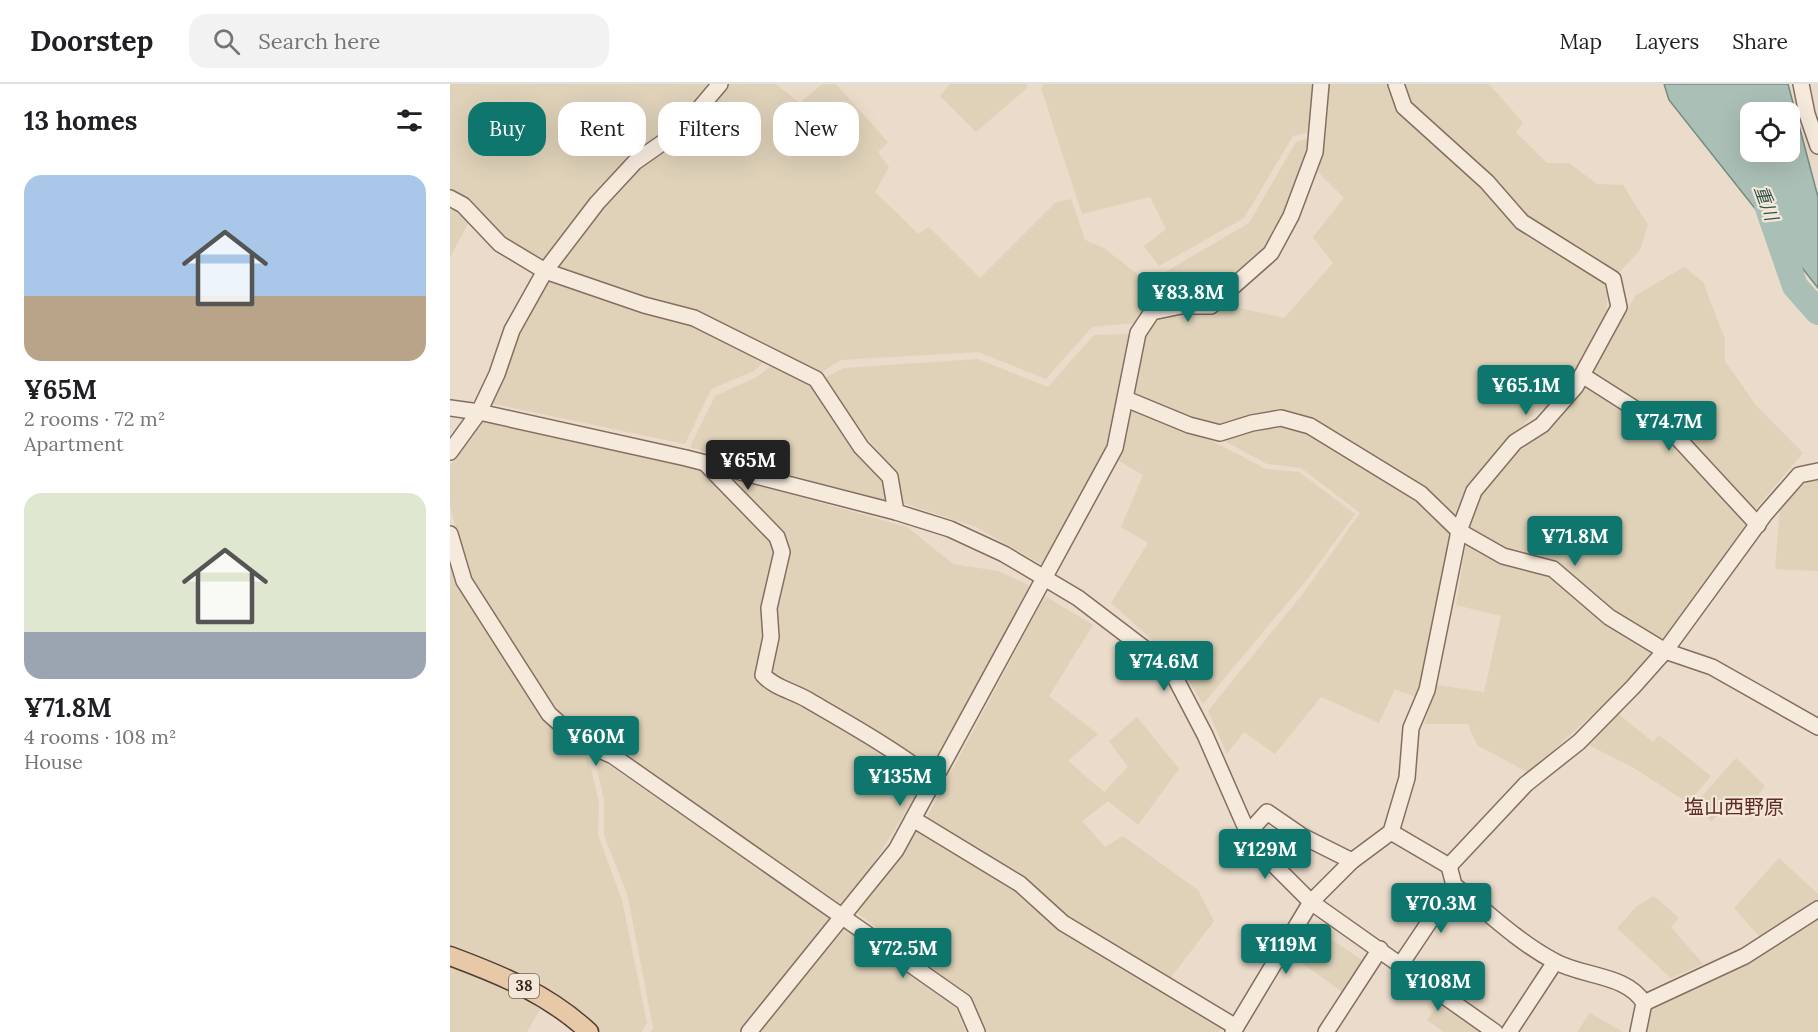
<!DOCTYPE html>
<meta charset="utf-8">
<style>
body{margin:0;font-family:Lora,"Noto Sans JP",serif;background:#f2f2f2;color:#202124;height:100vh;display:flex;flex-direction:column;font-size:22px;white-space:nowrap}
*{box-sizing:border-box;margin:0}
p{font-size:20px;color:#757577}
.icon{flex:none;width:33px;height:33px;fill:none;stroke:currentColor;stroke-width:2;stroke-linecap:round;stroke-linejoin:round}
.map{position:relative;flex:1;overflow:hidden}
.side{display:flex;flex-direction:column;background:#fff;width:450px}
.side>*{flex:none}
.hud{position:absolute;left:18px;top:18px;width:570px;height:54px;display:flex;gap:12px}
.tools{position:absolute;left:1290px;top:18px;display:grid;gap:12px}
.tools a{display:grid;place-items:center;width:60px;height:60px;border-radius:12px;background:#fff;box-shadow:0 6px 24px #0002;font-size:30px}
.price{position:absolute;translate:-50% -51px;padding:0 14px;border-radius:6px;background:#0f766e;color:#fff;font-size:20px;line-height:39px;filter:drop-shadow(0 2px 3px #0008)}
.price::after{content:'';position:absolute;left:50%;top:36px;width:18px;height:14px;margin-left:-9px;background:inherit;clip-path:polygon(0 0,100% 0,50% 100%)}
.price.on{background:#222;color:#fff}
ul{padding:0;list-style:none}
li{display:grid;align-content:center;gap:12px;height:318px;padding:0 24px}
li span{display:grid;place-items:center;height:186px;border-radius:18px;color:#555}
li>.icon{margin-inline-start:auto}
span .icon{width:108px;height:108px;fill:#fffc;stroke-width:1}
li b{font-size:26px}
h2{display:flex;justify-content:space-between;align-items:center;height:72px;padding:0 24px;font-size:26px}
.pill{padding:0 21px;border-radius:18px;background:#fff;box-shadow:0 6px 24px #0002;font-size:21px;line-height:54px}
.pill.on{background:#0f766e;color:#fff}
header{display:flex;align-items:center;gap:36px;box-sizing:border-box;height:84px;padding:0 30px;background:#fff;border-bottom:2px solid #e0e0e0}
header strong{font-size:28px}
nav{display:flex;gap:33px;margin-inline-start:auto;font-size:21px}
.search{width:420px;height:54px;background:#f2f2f2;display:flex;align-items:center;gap:15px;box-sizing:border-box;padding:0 21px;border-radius:18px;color:#757577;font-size:22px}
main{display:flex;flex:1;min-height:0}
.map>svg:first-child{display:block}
.farmland{fill:#dfd2b9}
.water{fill:#aabfb5;stroke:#718d81;stroke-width:1.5;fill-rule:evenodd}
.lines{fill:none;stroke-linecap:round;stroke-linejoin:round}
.river{stroke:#aabfb5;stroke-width:26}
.minor-casing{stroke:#856e60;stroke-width:18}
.major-casing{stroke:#543d34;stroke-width:21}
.minor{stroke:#f6eadd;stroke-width:15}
.major{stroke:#e8c9a7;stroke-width:18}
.labels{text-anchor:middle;stroke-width:4.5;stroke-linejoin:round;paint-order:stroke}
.shield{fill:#f2e7d9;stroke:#6f6259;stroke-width:1.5}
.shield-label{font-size:15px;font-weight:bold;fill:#372922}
.water-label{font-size:18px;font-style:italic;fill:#33554d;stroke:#f2e7d9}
.quarter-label{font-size:20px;fill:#5f2926;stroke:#f2e7d9}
</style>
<header>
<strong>Doorstep</strong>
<div class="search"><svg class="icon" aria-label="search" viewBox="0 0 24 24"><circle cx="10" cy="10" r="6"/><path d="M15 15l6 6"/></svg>Search here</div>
<nav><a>Map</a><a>Layers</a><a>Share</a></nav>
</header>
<main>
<section class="side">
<h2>13 homes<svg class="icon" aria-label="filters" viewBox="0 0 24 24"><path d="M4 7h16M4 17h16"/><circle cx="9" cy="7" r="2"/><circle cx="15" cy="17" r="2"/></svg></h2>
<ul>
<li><span style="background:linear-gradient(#a9c7e8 65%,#b9a48a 0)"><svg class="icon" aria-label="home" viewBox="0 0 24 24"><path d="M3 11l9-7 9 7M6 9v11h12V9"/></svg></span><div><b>¥65M</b><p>2 rooms · 72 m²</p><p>Apartment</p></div></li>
<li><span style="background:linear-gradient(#dfe7d0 75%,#9aa5b1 0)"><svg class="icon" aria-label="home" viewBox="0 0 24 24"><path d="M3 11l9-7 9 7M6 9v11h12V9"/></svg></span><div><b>¥71.8M</b><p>4 rooms · 108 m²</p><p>House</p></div></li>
</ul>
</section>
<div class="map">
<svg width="1368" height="948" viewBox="0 0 1368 948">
<rect width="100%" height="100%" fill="#eadbca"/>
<!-- farmland -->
<g class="farmland">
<path d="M0,0h264l-171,182 -41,-25 -52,-48z"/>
<path d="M276,0h50l24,19 22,-19h14l52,58 -10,10 11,15 -14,25 43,42 11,-7 51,51 75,-75 16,-4 14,41 19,8 71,56 -26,1 -13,18 -44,4 -46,52 -67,-27 -138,8 -24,15 -171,-74 -93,-34 83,-99z"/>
<path d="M500,0h76l2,3 -52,45 -36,-36z"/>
<path d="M594,0h269l-4,48 -16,4 -49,82 -85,48 -15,-20 22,-17 -16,-32 -68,17 -41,-126z"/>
<path d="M877,0h63l95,103 117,92 5,13v24l-46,81 -31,20 -59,69 -53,212 -23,-9 -16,34 -58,-26 -46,57 -31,-22 -17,22 -19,-43 97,-120 55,-78 -59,-45 -34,-4 -83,-45 -52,-19 11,-60 16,-24 48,-4 14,-8 63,14 49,-55 -20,-26 31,-39 -26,-26z"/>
<path d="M954,0h85l34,39 -7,9 31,31h22l28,21 26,1 25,40 -8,25 -23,25 -96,-60 -108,-109z"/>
<path d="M859,54l-16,56 -28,53 -61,53 -25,-1 -24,-21 94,-55 47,-81z"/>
<path d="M0,119l20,17 -20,37z"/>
<path d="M1234,183l19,15 22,57v22l30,43 48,49 -51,60 -79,-86 -82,-54 44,-77z"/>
<path d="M97,194l145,47 74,35 -12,11 -43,18 -26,55 -196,-41 23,-57z"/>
<path d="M681,250l-22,113 -66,118 -67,-38 -76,-25 -5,-30 -67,-81 -5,-12 21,-11 134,-9 70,28 46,-52z"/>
<path d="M321,282l41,16 73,97 3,13 -5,10 -193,-55 25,-51 42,-19z"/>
<path d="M1135,300l85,54 76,87 -82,118 -69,-43 -40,-38 -49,-9 -38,-26 10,-31 39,-49z"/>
<path d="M680,323l51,18 85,44 33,3 56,42 -46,63 -106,127 -27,-43 -65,-58 37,-60 -27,-16 22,-52 -27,-16z"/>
<path d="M31,335l222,50 70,72 4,12 -18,129 134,72 32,27 -60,96 -25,28 -224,-156 -34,-16 -28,-27 -84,-127 -20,-72v-41z"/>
<path d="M275,392l182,51 46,37 45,7 35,16 -101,182 -39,-27 -120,-63 -4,-7 5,-67 13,-60z"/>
<path d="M1360,396h8v91l-43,-2 5,-62 17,-19z"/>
<path d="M1016,459l83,32 106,76 -19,23 -107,99 -52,-28 -9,-21h-44l13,-39 47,7 17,-76 -45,-11z"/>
<path d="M0,468l93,166 44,35 12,49 -1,33 24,65 25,123 -5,9h-43l-48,-40 -37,-21 -64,-25z"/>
<path d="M595,512l48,29 -44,71 49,38 -30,27 36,31 24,-25 -19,-26 28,-24 42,52 -41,56 -30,-24 -26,20 23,26 18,-11 75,54 16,31 -45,59 -100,-60 -143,-101z"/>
<path d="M1167,629l36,29 6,-7 52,41 -23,27 -54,-35 -47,-24z"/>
<path d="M144,671l238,163 -92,114h-89l2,-4 -25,-131 -24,-62v-35z"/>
<path d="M1286,674l29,28 -21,30 -16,-14 -17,20 -15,-19z"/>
<path d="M469,743l89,57 49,41 168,96 -6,11h-234l-16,-36 -112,-83z"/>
<path d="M1329,774l39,36v5l-58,38 -26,-29z"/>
<path d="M1204,812l25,22 -8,9 32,37 -32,14 -54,-50 20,-22z"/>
<path d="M1368,834v114h-176l7,-20 17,-13 84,-41z"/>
<path d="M396,843l109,79 11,26h-206z"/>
<path d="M864,844l51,34 -21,31 -56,-40 13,-23z"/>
<path d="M0,881l92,41 -15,26h-77z"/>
<path d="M991,916l46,32h-43l-17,-12z"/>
<path d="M1140,929l33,19h-46z"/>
</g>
<!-- water -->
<path class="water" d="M1214,0h124l30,113v91l-149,-188zM1340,28v40h-40v-40z"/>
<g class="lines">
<!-- river -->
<path class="river" d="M1317,121l28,81 23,26"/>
<!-- minor casing -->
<g class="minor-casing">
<g id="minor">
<path d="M1351,0l6,30 11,32"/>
<path d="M0,114l13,7 37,39 45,27 99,34 50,13 122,61 45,68 29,30 6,35"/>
<path d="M1132,291l91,58 85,92"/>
<path d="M676,315l63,26 31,8 32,-10 29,-5 29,8 111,68 38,37 44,25 50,13 56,48 56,34 47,16 106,60"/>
<path d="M0,324l29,4 207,46 210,54 54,17 54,25 74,44 92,70 35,67 43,98 27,33 36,36 184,130"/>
<path d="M0,368l29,-40 18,-38 15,-44 33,-59 52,-68 38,-41 47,-33 38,-45"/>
<path d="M255,379l72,74 5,15 -13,56 2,29 -8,38c12,13 30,16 45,25 43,25 86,49 126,80"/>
<path d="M0,450l14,47 85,133 30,27 34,15 351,246 13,30"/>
<path d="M463,735l107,65 43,39 173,104"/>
<path d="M941,748l58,34 5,19c32,26 64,57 100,76 28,16 73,13 90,42l-6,29"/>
<path d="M798,749l19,-21 35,24 50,25"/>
<path d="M999,782l77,-82 53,-42 54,-55 32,-36 100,-137 34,-39 19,-4"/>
<path d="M951,880l53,-79"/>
<path d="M1194,919l101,-47 73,-47"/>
<path d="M299,948l147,-182 219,-402 23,-115 14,-21 29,-6h30l60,-53 20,-37 24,-64 6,-68"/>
<path d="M783,948l78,-130 41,-41 39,-29 16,-54 4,-50 16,-38 32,-159 15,-40 41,-49 27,-17 34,-39 43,-79 -6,-28 -91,-57 -35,-40 -83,-75 -8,-23"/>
<path d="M876,948l54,-83"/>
<path d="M1059,948l46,-70"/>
</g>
</g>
<!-- major casing -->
<g class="major-casing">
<path id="major" d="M0,872c51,19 98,38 139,76"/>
</g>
<!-- minor -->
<use href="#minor" class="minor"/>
<!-- major -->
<use href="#major" class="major"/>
</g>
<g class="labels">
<!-- shield labels -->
<rect class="shield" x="59" y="890" width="30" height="24" rx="4.5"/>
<g class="shield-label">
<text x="74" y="907">38</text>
</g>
<!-- water labels -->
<g class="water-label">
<text transform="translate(1316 119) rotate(70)" y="6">重川</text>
</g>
<!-- quarter labels -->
<g class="quarter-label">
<text x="1284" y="730">塩山西野原</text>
</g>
</g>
</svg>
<div class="tools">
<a><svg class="icon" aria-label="locate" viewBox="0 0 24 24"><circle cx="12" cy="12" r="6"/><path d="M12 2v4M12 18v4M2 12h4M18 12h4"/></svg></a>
</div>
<b class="price" style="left:738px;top:239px">¥83.8M</b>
<b class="price" style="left:1076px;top:332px">¥65.1M</b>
<b class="price" style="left:1219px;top:368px">¥74.7M</b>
<b class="price on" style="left:298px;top:407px">¥65M</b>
<b class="price" style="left:1125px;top:483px">¥71.8M</b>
<b class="price" style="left:714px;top:608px">¥74.6M</b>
<b class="price" style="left:146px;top:683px">¥60M</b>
<b class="price" style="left:450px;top:723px">¥135M</b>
<b class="price" style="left:815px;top:796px">¥129M</b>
<b class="price" style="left:991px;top:850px">¥70.3M</b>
<b class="price" style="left:836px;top:891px">¥119M</b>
<b class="price" style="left:453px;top:895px">¥72.5M</b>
<b class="price" style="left:988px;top:928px">¥108M</b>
<div class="hud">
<a class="pill on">Buy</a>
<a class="pill">Rent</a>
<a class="pill">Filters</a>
<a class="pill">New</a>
</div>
</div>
</main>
